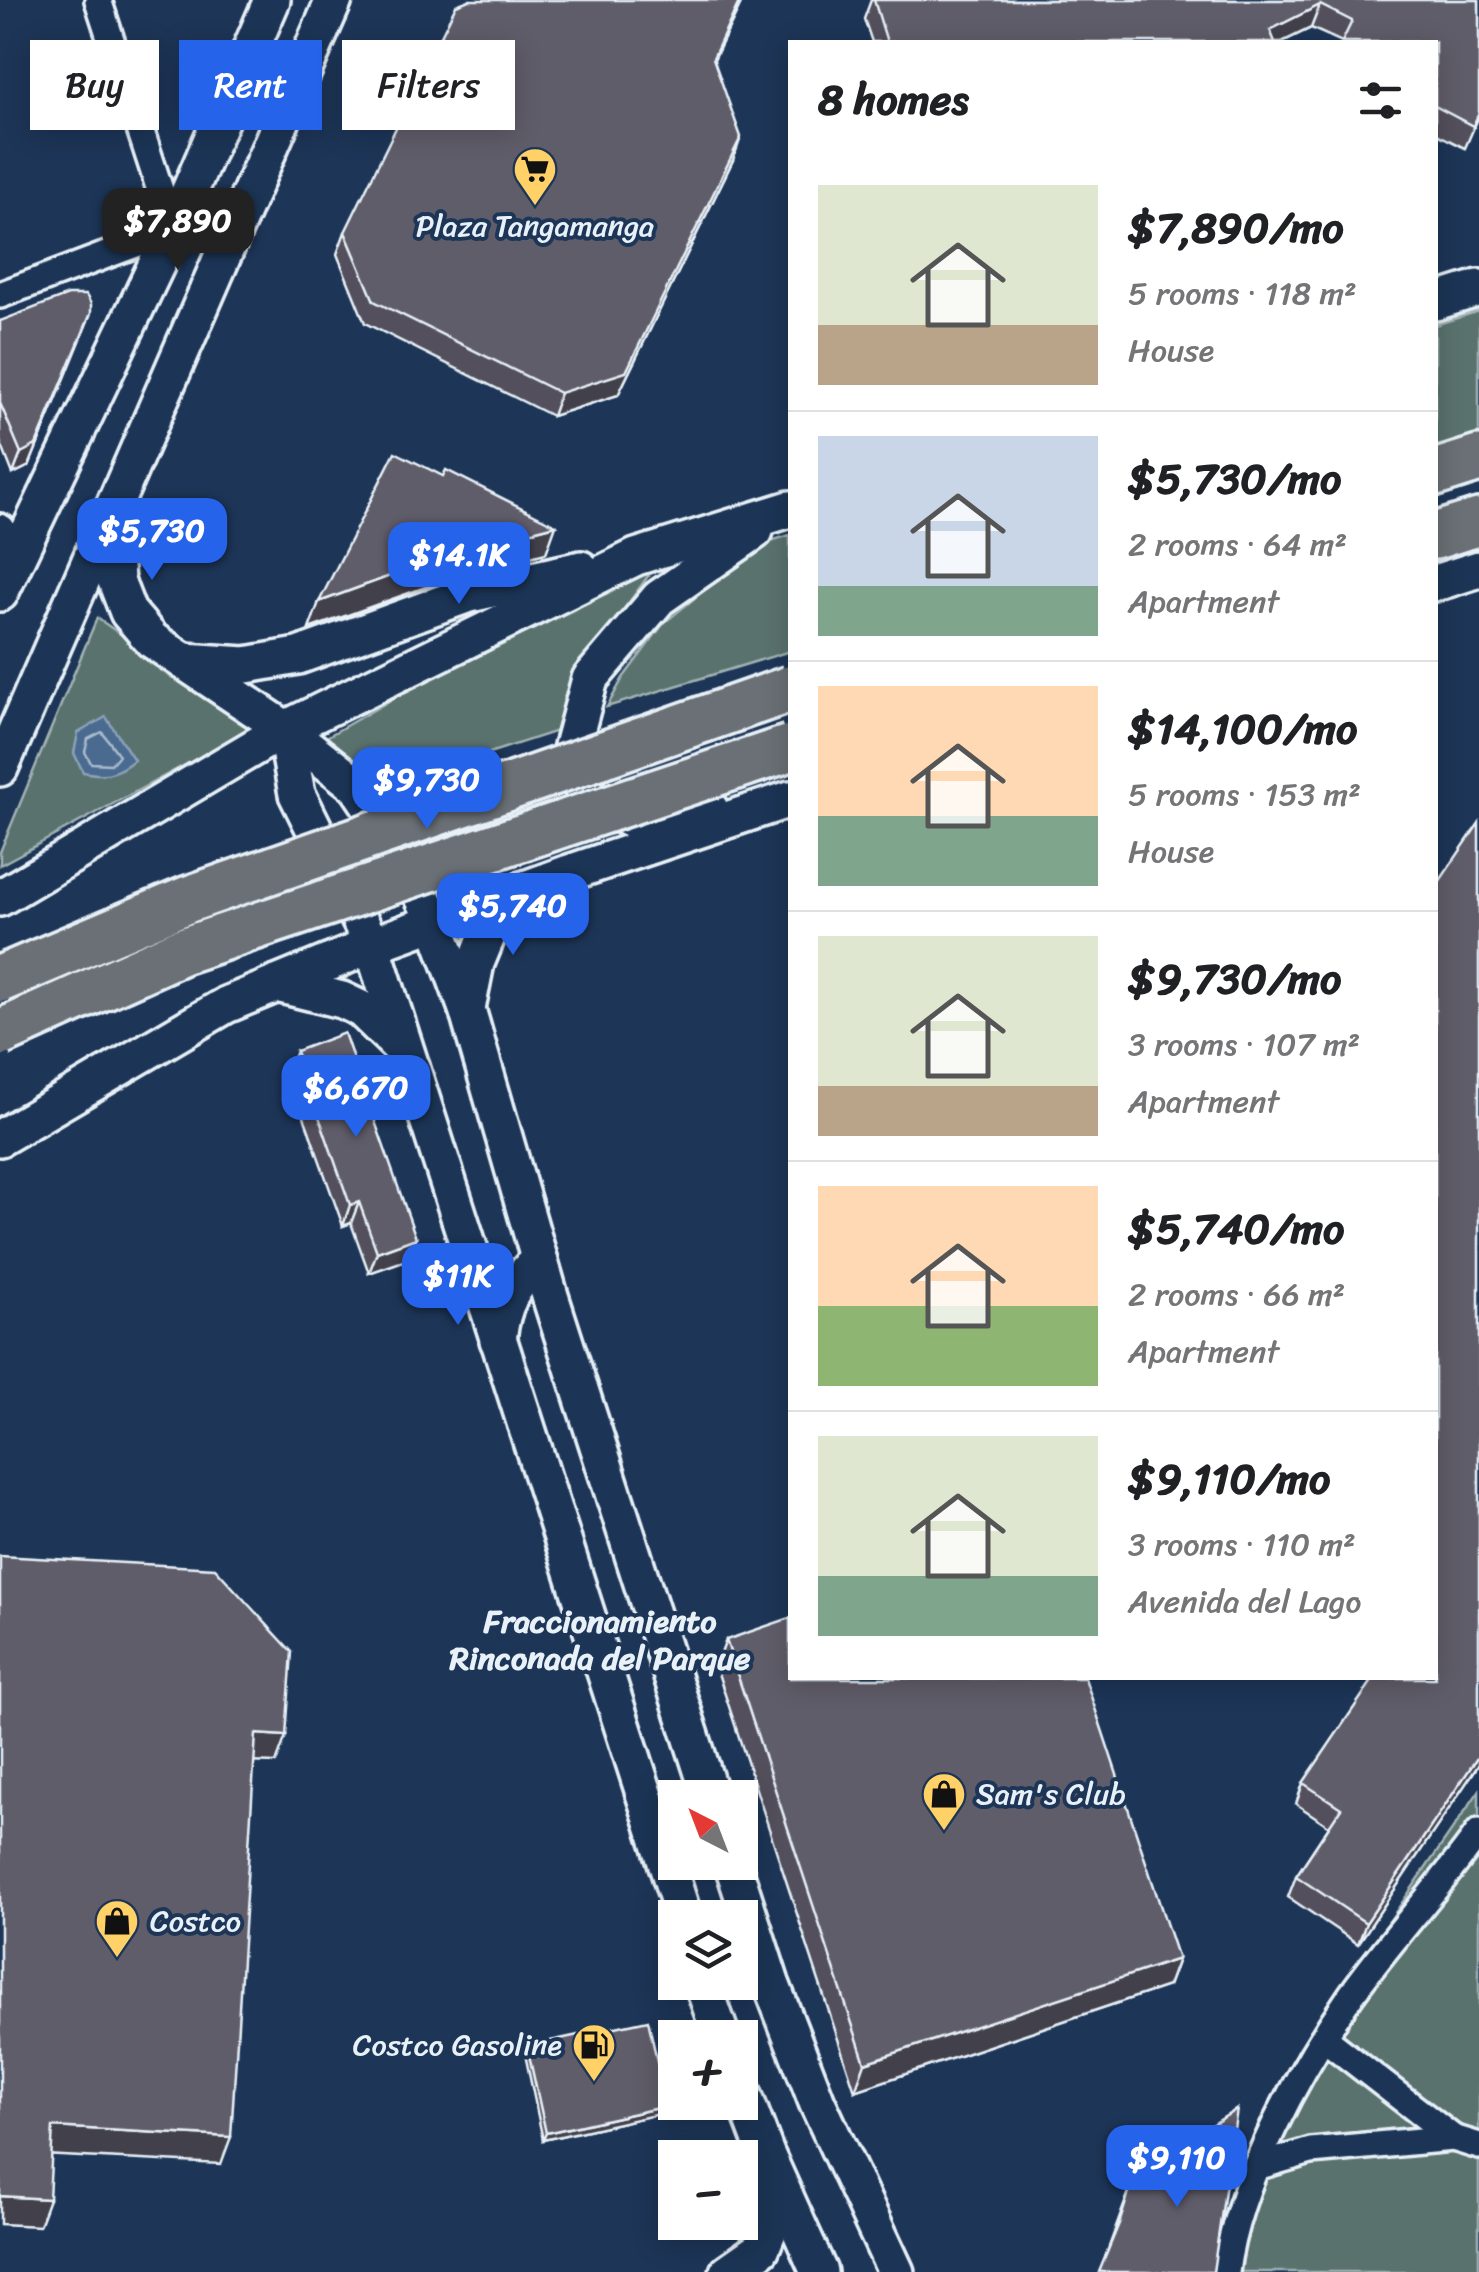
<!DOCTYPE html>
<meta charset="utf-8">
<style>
body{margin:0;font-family:Sriracha,sans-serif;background:#f2f2f2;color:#202124;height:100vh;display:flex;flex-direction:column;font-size:38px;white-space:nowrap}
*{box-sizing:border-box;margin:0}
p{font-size:32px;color:#757577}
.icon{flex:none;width:55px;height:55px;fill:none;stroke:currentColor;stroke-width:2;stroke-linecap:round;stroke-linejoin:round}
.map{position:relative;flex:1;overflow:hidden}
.sheet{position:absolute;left:788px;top:40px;width:650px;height:1640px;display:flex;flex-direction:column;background:#fff;border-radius:0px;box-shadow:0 5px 25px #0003}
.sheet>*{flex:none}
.guide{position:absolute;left:30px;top:40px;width:608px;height:90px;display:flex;gap:20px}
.needle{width:65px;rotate:318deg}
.fabs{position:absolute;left:658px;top:1780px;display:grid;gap:20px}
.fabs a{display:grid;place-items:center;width:100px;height:100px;border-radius:0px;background:#fff;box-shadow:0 5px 25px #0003;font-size:50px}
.price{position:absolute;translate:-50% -85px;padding:0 22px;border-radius:20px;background:#2563eb;color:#fff;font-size:32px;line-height:65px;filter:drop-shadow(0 2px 5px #0008)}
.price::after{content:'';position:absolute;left:50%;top:60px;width:30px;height:22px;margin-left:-15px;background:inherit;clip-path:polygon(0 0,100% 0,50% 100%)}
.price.on{background:#222;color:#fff}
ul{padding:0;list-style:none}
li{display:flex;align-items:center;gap:30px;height:250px;padding:0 30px}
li+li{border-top:2px solid #e0e0e0}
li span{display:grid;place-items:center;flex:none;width:280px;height:200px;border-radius:0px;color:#555}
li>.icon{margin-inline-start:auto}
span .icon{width:120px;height:120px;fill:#fffc;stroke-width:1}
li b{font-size:42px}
h2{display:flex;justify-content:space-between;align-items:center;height:120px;padding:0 30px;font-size:42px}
.tag{padding:0 35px;border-radius:0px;background:#fff;box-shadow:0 5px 25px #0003;font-size:35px;line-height:90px}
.tag.on{background:#2563eb;color:#fff}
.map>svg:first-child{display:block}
.green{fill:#5a726e;stroke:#a1b2b3;stroke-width:2.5}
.water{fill:#4b6b90;stroke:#8aa1ba;stroke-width:2.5}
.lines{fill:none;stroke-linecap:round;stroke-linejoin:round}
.shore{stroke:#a9bbce;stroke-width:2.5}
.minor-casing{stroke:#e8f1f8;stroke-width:32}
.tertiary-casing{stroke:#e8f1f8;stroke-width:38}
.secondary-casing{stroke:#e8f1f8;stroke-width:42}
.motorway-casing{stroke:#e8f1f8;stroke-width:52}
.minor{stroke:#1d3557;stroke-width:25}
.tertiary{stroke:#1d3557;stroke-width:30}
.secondary{stroke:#1d3557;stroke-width:35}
.motorway{stroke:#6b7074;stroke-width:45}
.motorway-bridge-casing{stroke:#e8f1f8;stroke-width:52;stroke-linecap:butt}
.motorway-bridge{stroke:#6b7074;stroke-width:45}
.wall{fill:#53505c;stroke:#e8f1f8;stroke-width:2.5}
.shaded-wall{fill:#43414b;stroke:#e8f1f8;stroke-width:2.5}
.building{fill:#605d6b;stroke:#e8f1f8;stroke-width:2.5}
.labels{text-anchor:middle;stroke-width:8;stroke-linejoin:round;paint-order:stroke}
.poi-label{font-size:30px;fill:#e8f1f8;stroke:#1d3557;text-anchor:start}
.neighbourhood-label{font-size:32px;font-weight:bold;fill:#e8f1f8;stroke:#1d3557}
</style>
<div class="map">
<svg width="1479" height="2272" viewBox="0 0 1479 2272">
<rect width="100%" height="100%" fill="#1d3557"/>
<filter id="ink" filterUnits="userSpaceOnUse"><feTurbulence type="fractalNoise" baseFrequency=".01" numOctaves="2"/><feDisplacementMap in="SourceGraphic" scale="20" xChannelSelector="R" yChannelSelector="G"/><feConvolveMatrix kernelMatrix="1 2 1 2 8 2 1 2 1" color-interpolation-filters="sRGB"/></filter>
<g filter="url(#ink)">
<!-- green -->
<g class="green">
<path d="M1479,311v123l-44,15v-124z"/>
<path d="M790,535v116l-183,56 16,-29 41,-55 97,-79z"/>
<path d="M654,568l-68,93 -29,70 -185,60 -49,-52 156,-90z"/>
<path d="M97,618l158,109 -255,138v-13z"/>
<path d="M1479,1791v481h-258l138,-307z"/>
</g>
<!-- water -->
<path class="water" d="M106,717l28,43c-18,14 -28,17 -51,12l-9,-19 4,-20z"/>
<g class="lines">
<!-- shore -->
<path class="shore" d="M102,732l17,23 -8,9 -20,-1 -6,-11 3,-13z"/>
<!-- minor casing -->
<g class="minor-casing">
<g id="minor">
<path d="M0,295l173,-65 -75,-230"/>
<path d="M1324,2038l129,100 26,8"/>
<path d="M1256,2167l55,-16 142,-13"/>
<path d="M1226,2272c11,-90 74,-203 125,-277 40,-56 88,-107 128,-163"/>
</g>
</g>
<!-- tertiary casing -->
<g class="tertiary-casing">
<path id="tertiary" d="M0,530l13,34"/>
</g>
<!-- secondary casing -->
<g class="secondary-casing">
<g id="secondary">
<path d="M1435,302l44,-14"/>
<path d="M111,512l5,69 12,31 24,28 133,89 72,57 45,67 33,69 32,87 83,287 161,502"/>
<path d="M1435,583l44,-14"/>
<path d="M0,593l173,-363 99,-230"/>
<path d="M184,661l62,4 52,-9 168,-61 115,-26"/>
<path d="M285,729l12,65 75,151 312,973"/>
<path d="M0,768l334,-768"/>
<path d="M710,809l-79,11 -38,-18 -17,-24 -6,-24 20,-75 69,-81 96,-67"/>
<path d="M0,898l285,-169 351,-172 154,-48"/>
<path d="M277,984l65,16 19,9 40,39"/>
<path d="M467,1008l9,-45 14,-34 31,-39"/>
<path d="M0,1138l226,-133 146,-60 197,-72 221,-74"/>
<path d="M498,1340c4,-38 15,-54 41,-81"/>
<path d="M732,1862l39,121 46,119 79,170"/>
<path d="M702,1982l20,56"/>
<path d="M740,2085l26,69 53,118"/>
<path d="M728,2272l33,-23 7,-17 -6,-23 4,-49"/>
</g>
</g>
<!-- motorway casing -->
<g class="motorway-casing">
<g id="motorway">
<path d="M1435,473l44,-14"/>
<path d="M1435,536l44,-14"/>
</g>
</g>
<!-- minor -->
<use href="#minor" class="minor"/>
<!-- tertiary -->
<use href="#tertiary" class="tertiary"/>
<!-- secondary -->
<use href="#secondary" class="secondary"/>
<!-- motorway -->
<use href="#motorway" class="motorway"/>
<!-- motorway-bridge casing -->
<g class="motorway-bridge-casing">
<g id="motorway-bridge">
<path d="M0,979l189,-80 601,-210"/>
<path d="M0,1033l182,-82 608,-203"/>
</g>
</g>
<!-- motorway-bridge -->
<use href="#motorway-bridge" class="motorway-bridge"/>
</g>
<!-- wall -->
<g class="wall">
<path d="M871,0h608v116l-14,32 -30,-15v-91h-93l-31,-14 -29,14h-410l-8,-23z"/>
<path d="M714,61l19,99 -115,235 -66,21 -187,-93 -28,-69 8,-22z"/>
<path d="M0,321l83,13 -54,132 -16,8 -13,-33z"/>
<path d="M296,1051l120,187 -7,21 -40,14 -18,-50 -8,3 -55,-154z"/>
<path d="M726,1640l452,319 -10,27 -313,105 -139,-424z"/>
<path d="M1479,1764l-121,180 -70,-47 8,-21 33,-50 -33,-22 7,-21z"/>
<path d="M527,2046l140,60 -3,7 -121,27 -18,-86z"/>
<path d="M1130,2189l83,83 -107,-17z"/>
</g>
<!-- shaded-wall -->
<g class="shaded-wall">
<path d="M740,0h3l-39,80 9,-22z"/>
<path d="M1320,5l-9,23 -29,14h-16l4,-12z"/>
<path d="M741,137l-8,23 -115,235 -66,21 8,-23z"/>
<path d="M91,313l-62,153 -16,8 8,-21z"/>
<path d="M556,525l-10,28 -87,22 -150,54 10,-27 150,-55z"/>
<path d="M359,1202l-8,21 -8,3 7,-21z"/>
<path d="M416,1238l-7,21 -40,14 8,-21z"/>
<path d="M256,1734l30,2 -10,27 -30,-1z"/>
<path d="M1479,1755v9l-121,180 8,-21z"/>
<path d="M1178,1959l-10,27 -313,105 10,-28z"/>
<path d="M667,2106l-3,7 -121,27 3,-7z"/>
<path d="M53,2127l178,10 -10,27 -178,-9z"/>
<path d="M0,2196l49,3 -10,27 -39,-2z"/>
</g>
<!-- building -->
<g class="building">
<path d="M469,0h271l-27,58 28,79 -115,235 -66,21 -186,-92 -29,-69 111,-227z"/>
<path d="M874,0h605v113l-6,13 -38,-20v-64h-93l10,-21 -32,-16 -50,25 5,12h-388z"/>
<path d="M68,295h18l5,9v9l-55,132 -15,8 -21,-50v-82z"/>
<path d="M395,452l48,24 3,-6 110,55 -87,22 -150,55z"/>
<path d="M1479,823v932l-113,168 -70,-47 45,-68 -38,-25 71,-105h61v-790z"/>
<path d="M344,1033l72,205 -39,14 -18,-50 -9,3 -54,-154z"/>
<path d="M0,1556l215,12 77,84 -6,84 -30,-2 -25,403 -178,-10 -4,72 -49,-3z"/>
<path d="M790,1618v60h295l93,281 -313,104 -139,-423z"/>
<path d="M648,2020l19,86 -121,27 -19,-87z"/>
<path d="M1237,2109l-24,163h-114l21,-51 10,-32 22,-9 38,-41z"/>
</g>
</g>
<!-- icons -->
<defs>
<g id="supermarket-pin" transform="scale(2.25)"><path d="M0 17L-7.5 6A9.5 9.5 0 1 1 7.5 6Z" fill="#ffd166" stroke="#1d3557"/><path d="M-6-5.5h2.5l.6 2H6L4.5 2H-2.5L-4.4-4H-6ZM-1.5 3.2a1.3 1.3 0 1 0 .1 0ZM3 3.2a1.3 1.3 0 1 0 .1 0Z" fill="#111"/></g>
<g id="shop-pin" transform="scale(2.25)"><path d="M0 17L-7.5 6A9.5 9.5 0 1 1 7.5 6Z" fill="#ffd166" stroke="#1d3557"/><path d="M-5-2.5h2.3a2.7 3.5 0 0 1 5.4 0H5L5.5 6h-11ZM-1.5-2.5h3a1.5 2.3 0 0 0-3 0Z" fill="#111"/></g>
<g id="fuel-pin" transform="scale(2.25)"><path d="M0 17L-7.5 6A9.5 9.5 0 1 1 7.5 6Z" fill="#ffd166" stroke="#1d3557"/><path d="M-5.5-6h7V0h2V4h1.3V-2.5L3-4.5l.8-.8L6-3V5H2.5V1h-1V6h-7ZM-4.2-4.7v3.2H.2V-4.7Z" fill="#111"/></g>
</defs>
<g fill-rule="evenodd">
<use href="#supermarket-pin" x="535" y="169"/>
<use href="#shop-pin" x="944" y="1794"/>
<use href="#shop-pin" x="117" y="1921"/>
<use href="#fuel-pin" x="594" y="2045"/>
</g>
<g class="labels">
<!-- poi labels -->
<g class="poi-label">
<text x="535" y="236" text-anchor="middle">Plaza Tangamanga</text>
<text x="976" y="1804">Sam's Club</text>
<text x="150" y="1931">Costco</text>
<text x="562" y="2055" text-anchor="end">Costco Gasoline</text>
</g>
<!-- neighbourhood labels -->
<g class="neighbourhood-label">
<text x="600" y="1632">Fraccionamiento<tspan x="600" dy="37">Rinconada del Parque</tspan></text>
</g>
</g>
</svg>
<div class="fabs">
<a><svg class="needle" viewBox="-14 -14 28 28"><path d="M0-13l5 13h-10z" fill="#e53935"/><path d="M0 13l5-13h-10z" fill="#757577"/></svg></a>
<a><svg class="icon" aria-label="layers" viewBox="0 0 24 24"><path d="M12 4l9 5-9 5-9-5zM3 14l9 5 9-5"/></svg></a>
<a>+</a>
<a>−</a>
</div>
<b class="price on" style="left:178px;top:273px">$7,890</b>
<b class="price" style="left:152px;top:583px">$5,730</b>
<b class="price" style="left:459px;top:607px">$14.1K</b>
<b class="price" style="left:427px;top:832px">$9,730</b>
<b class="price" style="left:513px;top:958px">$5,740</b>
<b class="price" style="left:356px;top:1140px">$6,670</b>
<b class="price" style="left:458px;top:1328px">$11K</b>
<b class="price" style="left:1177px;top:2210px">$9,110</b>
<div class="guide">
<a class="tag">Buy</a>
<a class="tag on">Rent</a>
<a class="tag">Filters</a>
</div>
<section class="sheet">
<h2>8 homes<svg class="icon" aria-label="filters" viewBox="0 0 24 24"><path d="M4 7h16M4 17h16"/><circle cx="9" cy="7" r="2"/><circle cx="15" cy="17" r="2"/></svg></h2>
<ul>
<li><span style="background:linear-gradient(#dfe7d0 70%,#b9a48a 0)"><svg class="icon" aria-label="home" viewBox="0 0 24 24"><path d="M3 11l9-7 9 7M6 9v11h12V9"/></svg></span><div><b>$7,890/mo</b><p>5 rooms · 118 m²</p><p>House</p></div></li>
<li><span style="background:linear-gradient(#c9d6e8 75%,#7fa58c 0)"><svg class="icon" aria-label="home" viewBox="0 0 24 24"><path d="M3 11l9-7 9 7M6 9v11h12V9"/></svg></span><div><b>$5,730/mo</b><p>2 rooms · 64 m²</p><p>Apartment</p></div></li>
<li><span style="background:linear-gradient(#ffd9b3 65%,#7fa58c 0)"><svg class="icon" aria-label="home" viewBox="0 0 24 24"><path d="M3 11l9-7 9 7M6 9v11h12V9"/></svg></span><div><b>$14,100/mo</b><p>5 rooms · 153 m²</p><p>House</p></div></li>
<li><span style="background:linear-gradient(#dfe7d0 75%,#b9a48a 0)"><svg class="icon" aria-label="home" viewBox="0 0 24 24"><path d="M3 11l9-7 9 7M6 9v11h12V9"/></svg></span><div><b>$9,730/mo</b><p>3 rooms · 107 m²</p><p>Apartment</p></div></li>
<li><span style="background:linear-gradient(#ffd9b3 60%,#8fb573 0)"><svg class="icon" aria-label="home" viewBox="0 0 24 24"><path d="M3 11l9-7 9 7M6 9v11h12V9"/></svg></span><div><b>$5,740/mo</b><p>2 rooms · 66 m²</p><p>Apartment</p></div></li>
<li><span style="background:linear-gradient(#dfe7d0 70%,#7fa58c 0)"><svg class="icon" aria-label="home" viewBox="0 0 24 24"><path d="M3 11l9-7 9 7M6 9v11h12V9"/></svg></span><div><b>$9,110/mo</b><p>3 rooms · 110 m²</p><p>Avenida del Lago</p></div></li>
</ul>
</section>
</div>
